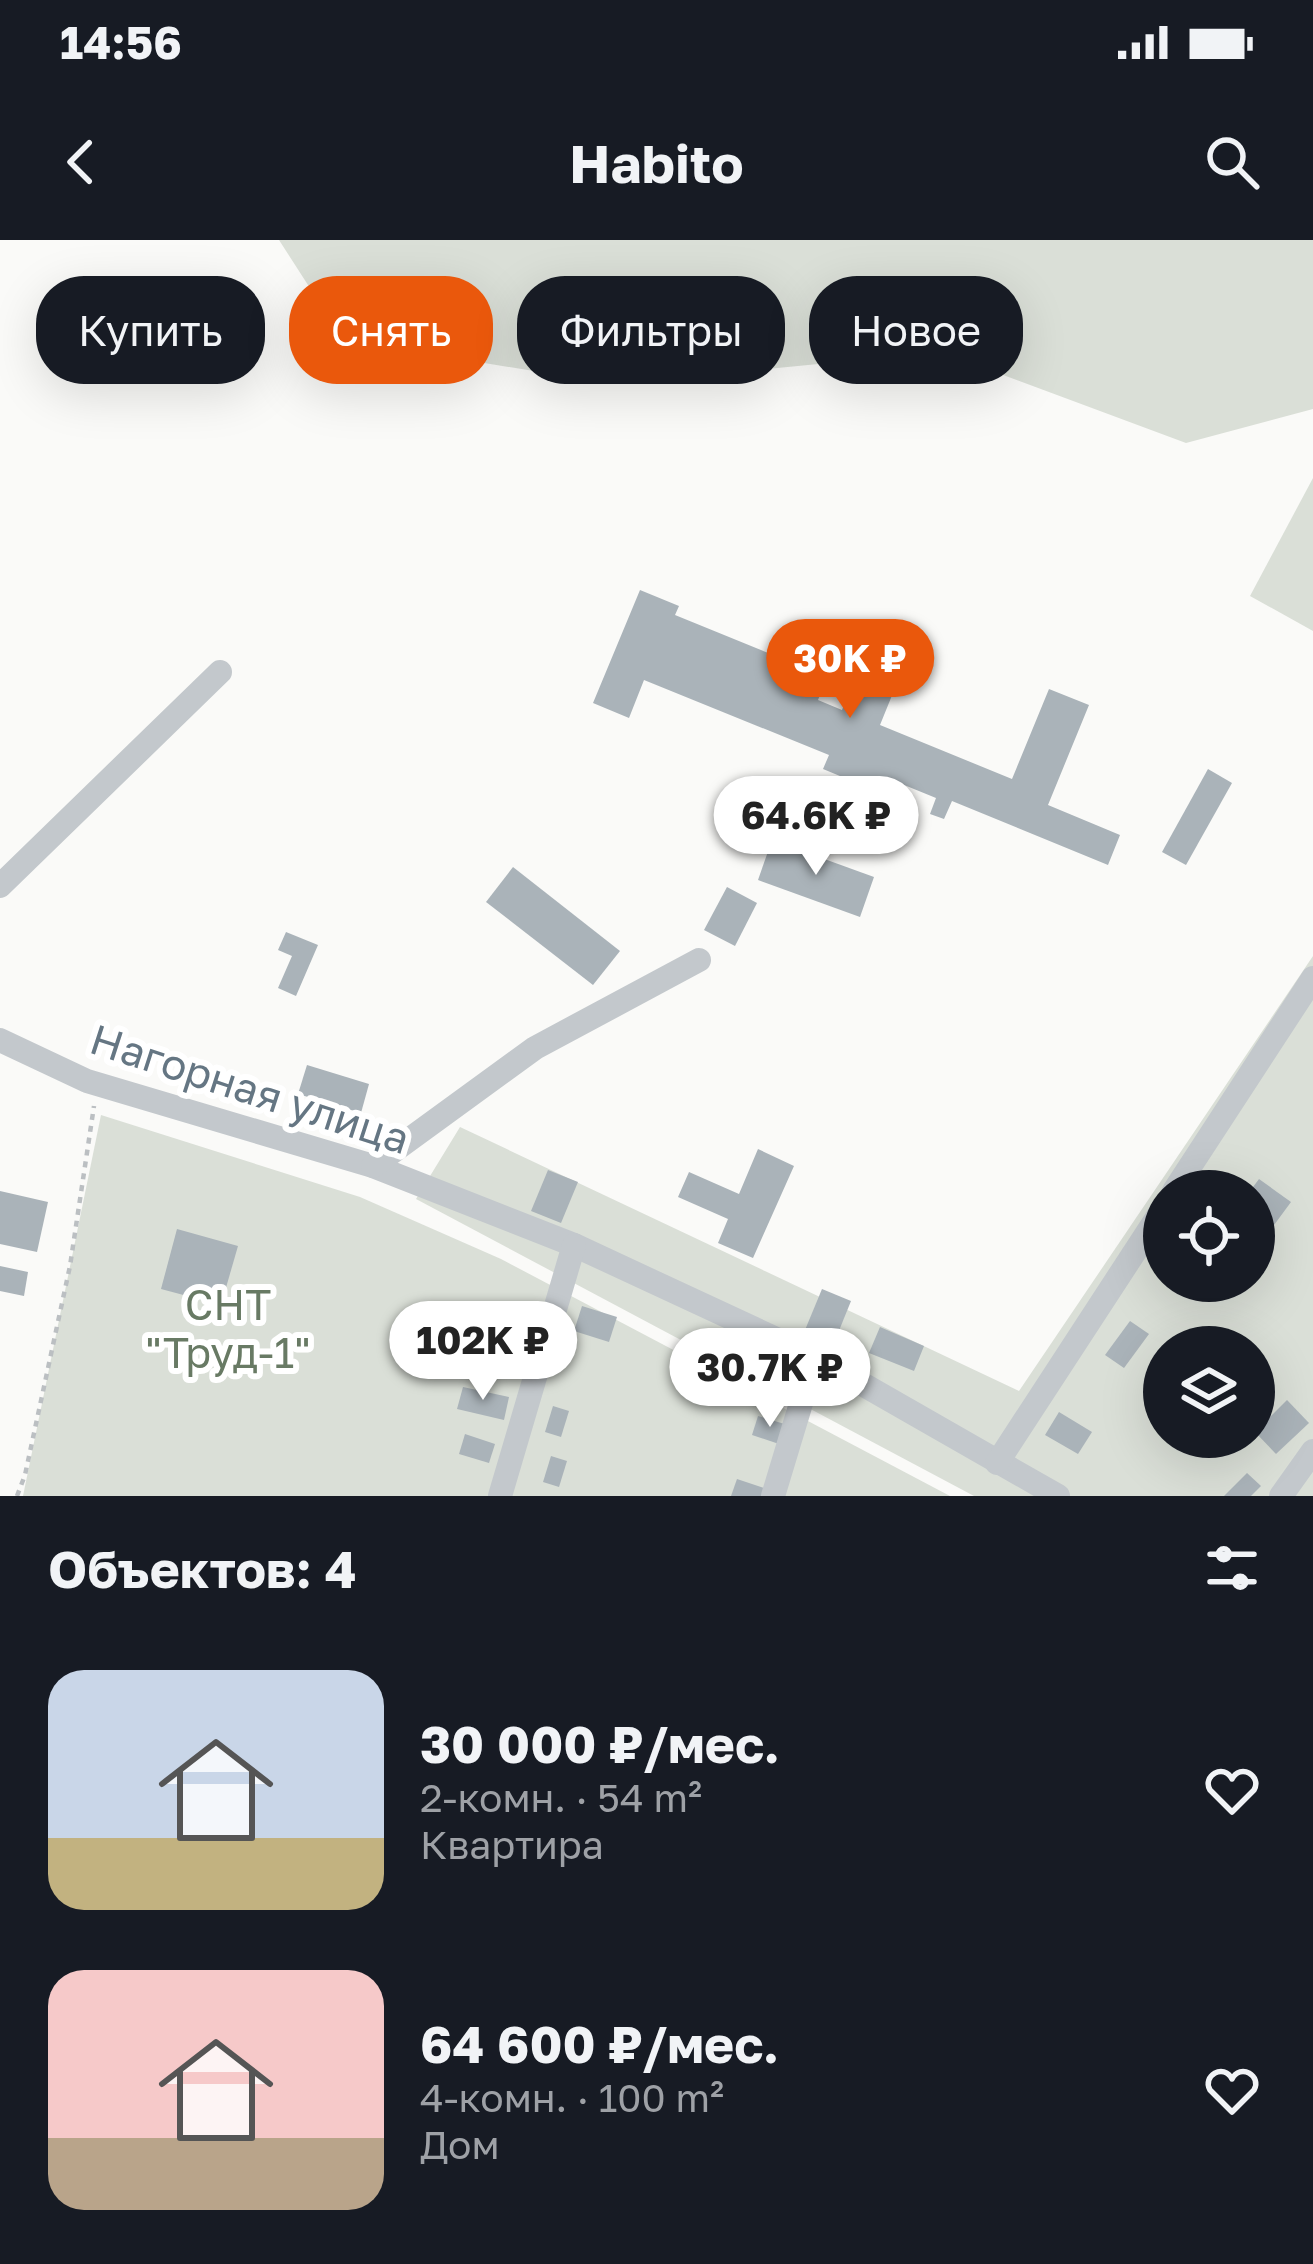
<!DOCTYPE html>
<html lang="ru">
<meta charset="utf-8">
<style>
body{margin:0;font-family:"Golos Text",sans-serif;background:#242831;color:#f1f3f6;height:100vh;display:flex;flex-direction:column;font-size:45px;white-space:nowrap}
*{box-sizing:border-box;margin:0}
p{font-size:39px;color:#9ea1a6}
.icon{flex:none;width:66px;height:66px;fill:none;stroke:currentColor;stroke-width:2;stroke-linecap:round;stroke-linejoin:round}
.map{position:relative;height:1256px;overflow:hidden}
.sheet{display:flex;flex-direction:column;background:#171b24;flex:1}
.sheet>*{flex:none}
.hud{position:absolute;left:36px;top:36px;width:1242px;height:108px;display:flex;gap:24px}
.buttons{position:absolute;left:1143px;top:930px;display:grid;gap:24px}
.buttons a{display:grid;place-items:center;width:132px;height:132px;border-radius:50%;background:#171b24;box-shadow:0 12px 48px #0002;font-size:60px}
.price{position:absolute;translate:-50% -102px;padding:0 27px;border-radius:42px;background:#fff;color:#222;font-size:39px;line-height:78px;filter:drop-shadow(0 3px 6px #0008)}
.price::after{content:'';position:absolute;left:50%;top:72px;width:36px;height:27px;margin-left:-18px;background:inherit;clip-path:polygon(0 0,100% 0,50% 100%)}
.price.active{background:#ea580c;color:#fff}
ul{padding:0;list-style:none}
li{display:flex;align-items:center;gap:36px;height:300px;padding:0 48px}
li span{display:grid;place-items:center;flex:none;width:336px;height:240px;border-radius:36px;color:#555}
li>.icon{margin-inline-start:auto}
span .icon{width:144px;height:144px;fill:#fffc;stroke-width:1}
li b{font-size:51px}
h2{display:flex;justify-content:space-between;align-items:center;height:144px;padding:0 48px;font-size:51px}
.tag{padding:0 42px;border-radius:48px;background:#171b24;box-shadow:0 12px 48px #0002;font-size:42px;line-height:108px}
.tag.active{background:#ea580c;color:#fff}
.status{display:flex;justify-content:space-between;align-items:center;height:84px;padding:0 60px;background:#171b24;direction:ltr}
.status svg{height:33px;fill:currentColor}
header{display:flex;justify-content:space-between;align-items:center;height:156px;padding:0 48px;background:#171b24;font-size:54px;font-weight:700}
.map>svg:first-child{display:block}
.green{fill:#dadfd7;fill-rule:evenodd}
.building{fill:#aab3b9}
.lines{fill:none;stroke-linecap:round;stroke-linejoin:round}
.path{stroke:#bbbfc2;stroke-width:4.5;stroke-dasharray:6 6;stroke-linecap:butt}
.minor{stroke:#c3c8cc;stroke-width:24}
.labels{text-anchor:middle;stroke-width:12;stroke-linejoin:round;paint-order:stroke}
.street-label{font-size:42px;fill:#657683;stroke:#fff}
.park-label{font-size:42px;fill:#687a64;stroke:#fff}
</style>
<div class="status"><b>14:56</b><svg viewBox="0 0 49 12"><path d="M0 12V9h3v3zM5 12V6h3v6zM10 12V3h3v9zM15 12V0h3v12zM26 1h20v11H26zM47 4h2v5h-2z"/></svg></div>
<header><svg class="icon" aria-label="back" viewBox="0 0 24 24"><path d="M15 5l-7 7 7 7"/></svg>Habito<svg class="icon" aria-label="search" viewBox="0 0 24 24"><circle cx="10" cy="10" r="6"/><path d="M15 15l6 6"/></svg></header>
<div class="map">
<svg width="1313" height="1256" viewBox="0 0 1313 1256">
<rect width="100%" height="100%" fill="#fafaf8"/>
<!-- green -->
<g class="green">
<path d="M279,0h1034v169l-127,34 -245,-91 -328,32 -220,-36 -76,-49z"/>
<path d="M1313,238v153l-63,-35z"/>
<path d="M1313,716v540h-339l-558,-297 44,-72 559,264zM1164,951h90v90h-90zM1164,1107h90v90h-90z"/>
<path d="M101,875l259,82 141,62 449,237h-927z"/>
</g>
<!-- building -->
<g class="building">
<path d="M640,350l39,16 -4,9 152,62 -9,23 24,10 32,-79 38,15 -32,79 132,54 37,-90 40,16 -41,100 72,30 -12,30 -156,-64 -8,18 -14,-5 6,-16 -49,-20 -6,15 -58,-24 6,-14 -185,-75 -15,38 -36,-15z"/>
<path d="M1208,529l24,14 -46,82 -24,-13z"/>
<path d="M772,600l102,37 -14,40 -102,-37z"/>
<path d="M513,627l107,84 -27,34 -107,-83z"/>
<path d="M727,647l30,16 -22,43 -31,-16z"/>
<path d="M286,692l32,13 -22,51 -18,-8 14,-32 -14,-6z"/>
<path d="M307,825l62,19 -8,29 -63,-19z"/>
<path d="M758,909l36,17 -41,92 -35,-15 10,-24 -50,-22 11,-25 50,22z"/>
<path d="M548,930l30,12 -17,41 -30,-12z"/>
<path d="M1259,939l32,23 -28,38 -9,-7v-42h-4z"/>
<path d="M0,951l48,11 -11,50 -37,-8z"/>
<path d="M177,989l61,17 -17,59 -60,-16z"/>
<path d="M0,1026l28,6 -4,24 -24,-5z"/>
<path d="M822,1049l29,12 -17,42 -29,-13z"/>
<path d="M582,1066l35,11 -8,25 -35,-11z"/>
<path d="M1130,1081l19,13 -25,34 -19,-13z"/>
<path d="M880,1087l44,19 -10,25 -45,-18z"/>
<path d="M463,1147l46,10 -5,23 -47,-11z"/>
<path d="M1287,1160l22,23 -33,31 -21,-22z"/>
<path d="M553,1166l16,5 -8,26 -16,-5z"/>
<path d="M1059,1172l33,20 -14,22 -33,-19z"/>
<path d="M758,1176l30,9 -6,20 -30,-10z"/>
<path d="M465,1194l30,10 -6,19 -30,-9z"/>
<path d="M551,1216l16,5 -8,26 -16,-5z"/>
<path d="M1247,1233l14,13 -10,10h-27z"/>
<path d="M737,1239l30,10 -2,7h-34z"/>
</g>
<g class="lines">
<!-- path -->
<path class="path" d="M17,1256l8,-21 45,-209 24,-160"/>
<!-- minor -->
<g class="minor">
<path d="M0,646l220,-214"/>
<path d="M0,800l87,41 286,85 201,79 241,112 243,139"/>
<path d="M373,926l162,-118 164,-88"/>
<path d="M1174,951l139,-213"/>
<path d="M997,1223l167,-256"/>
<path d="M500,1256l74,-251"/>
<path d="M773,1256l42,-139"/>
<path d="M1281,1256l32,-45"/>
</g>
</g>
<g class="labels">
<!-- street labels -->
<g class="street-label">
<text transform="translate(250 849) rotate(18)" y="15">Нагорная улица</text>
</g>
<!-- park labels -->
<g class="park-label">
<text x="228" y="1080">СНТ<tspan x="228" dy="48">"Труд-1"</tspan></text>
</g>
</g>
</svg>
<div class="buttons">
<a><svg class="icon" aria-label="locate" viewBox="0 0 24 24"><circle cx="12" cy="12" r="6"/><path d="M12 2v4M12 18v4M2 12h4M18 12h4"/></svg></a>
<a><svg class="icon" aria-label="layers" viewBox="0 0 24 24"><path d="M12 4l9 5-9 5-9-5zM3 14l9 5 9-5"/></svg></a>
</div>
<b class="price active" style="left:850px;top:481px">30K ₽</b>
<b class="price" style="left:816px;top:638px">64.6K ₽</b>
<b class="price" style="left:483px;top:1163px">102K ₽</b>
<b class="price" style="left:770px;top:1190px">30.7K ₽</b>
<div class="hud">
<a class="tag">Купить</a>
<a class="tag active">Снять</a>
<a class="tag">Фильтры</a>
<a class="tag">Новое</a>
</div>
</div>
<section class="sheet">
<h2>Объектов: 4<svg class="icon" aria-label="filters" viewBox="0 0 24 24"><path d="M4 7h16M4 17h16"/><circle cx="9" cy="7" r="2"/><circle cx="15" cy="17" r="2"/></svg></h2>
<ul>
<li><span style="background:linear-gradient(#c9d6e8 70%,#c2b280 0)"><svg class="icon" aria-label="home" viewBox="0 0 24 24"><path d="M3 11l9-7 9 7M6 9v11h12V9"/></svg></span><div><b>30 000 ₽/мес.</b><p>2-комн. · 54 m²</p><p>Квартира</p></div><svg class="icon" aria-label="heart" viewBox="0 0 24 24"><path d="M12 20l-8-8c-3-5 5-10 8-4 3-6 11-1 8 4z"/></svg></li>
<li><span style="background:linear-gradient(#f6c9c9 70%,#b9a48a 0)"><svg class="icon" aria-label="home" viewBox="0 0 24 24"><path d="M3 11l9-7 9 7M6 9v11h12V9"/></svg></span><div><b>64 600 ₽/мес.</b><p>4-комн. · 100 m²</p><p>Дом</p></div><svg class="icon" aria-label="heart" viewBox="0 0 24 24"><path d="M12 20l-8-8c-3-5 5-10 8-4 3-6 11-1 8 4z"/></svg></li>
</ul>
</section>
